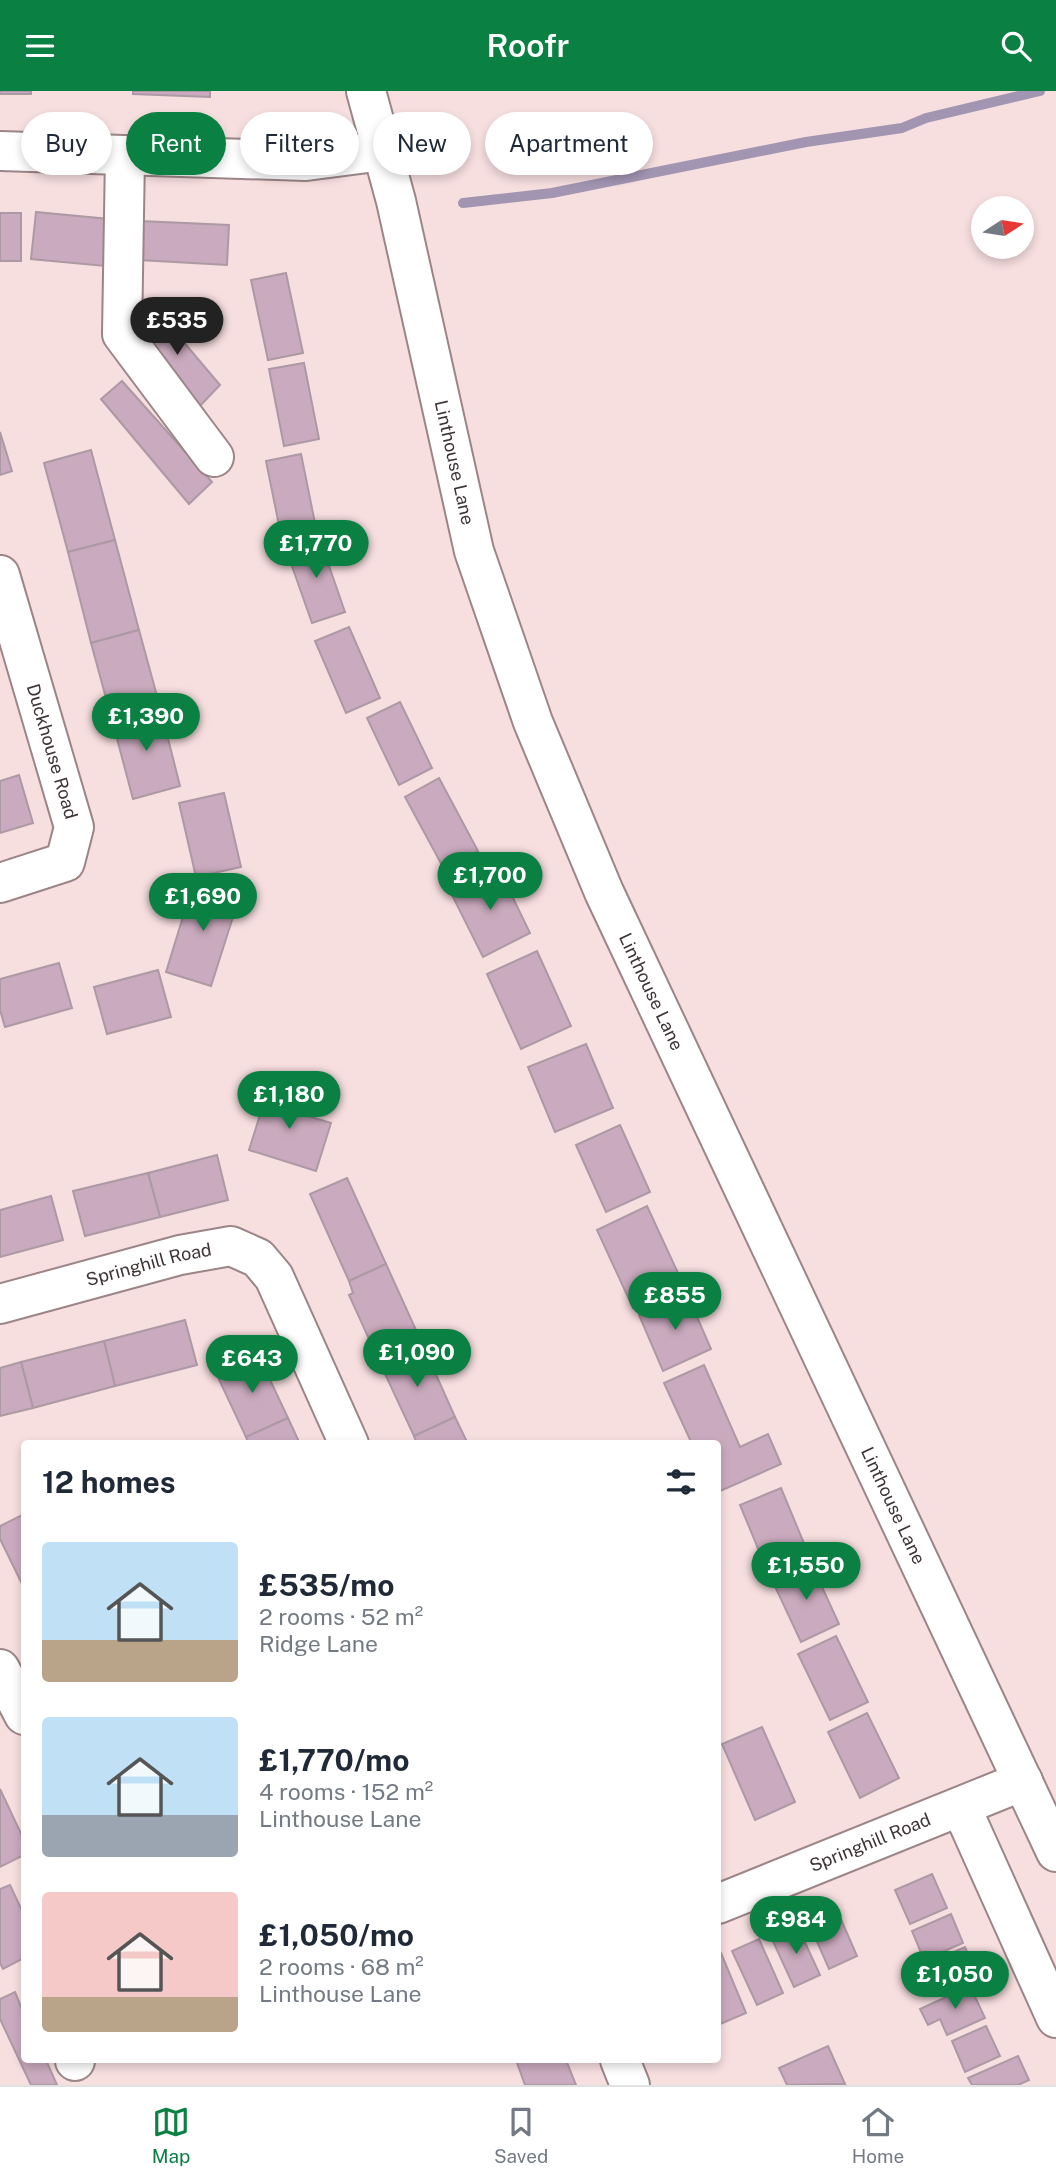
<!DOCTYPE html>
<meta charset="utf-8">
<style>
body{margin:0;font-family:"Public Sans",sans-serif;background:#f6f6f7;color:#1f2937;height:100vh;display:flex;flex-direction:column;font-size:26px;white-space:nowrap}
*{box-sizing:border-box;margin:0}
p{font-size:23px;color:#747a83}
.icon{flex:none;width:38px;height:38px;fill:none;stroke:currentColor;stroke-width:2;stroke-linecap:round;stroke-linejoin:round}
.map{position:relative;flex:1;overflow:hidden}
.side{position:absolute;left:21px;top:1349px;width:700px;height:623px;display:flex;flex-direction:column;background:#fff;border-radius:7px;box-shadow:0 4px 10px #0003}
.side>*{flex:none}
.top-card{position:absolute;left:21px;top:21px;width:700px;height:63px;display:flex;gap:14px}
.needle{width:46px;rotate:78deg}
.tools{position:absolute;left:971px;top:105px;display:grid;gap:14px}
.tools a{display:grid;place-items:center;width:63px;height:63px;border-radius:50%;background:#fff;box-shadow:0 4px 10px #0003;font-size:35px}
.price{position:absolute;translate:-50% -60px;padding:0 16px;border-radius:24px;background:#0b8043;color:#fff;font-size:23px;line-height:46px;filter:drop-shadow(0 2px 4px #0008)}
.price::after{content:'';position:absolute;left:50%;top:42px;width:21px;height:16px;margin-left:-10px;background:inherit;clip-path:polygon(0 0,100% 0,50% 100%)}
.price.selected{background:#222;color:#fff}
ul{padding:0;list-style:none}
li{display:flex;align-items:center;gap:21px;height:175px;padding:0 21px}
li span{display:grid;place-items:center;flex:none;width:196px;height:140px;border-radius:7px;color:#555}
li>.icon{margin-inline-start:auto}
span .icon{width:84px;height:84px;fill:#fffc;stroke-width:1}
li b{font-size:30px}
h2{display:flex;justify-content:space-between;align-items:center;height:84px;padding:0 21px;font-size:30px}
.tag{padding:0 24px;border-radius:32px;background:#fff;box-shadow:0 4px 10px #0003;font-size:24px;line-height:63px}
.tag.selected{background:#0b8043;color:#fff}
header{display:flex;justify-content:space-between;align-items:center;height:91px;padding:0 21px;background:#0b8043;color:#fff;font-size:32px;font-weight:600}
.menu{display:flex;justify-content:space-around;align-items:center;height:98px;border-top:2px solid #e0e1e3;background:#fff;font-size:19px;color:#747a83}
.menu a{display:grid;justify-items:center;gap:4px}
.menu .selected{color:#0b8043}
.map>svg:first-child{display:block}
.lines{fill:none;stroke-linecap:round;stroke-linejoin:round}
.stream{stroke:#a295b2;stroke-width:10}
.building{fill:#caaabe;stroke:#ac99a4;stroke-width:2}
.minor-casing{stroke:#9b8586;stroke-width:42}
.minor{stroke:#fff;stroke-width:38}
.labels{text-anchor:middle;stroke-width:7;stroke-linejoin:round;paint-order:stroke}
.street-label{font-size:18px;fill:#3e3435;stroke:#fff}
</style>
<header><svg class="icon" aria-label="menu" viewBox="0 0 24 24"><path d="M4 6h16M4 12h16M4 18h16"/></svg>Roofr<svg class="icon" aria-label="search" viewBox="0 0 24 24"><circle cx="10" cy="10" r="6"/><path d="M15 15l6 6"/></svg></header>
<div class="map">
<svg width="1056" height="1994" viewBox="0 0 1056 1994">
<rect width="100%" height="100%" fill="#f7dedf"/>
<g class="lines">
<!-- stream -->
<path class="stream" d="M463,112l89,-10 254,-51 96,-14 24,-10 114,-27"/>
</g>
<!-- building -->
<g class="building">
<rect x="0" y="0" width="31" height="3"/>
<path d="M133,0h77v6l-77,-3z"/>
<path d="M36,121l73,7 -4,47 -74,-7z"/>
<rect x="0" y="122" width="21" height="48"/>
<path d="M140,130l89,4 -2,40 -88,-5z"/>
<path d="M286,182l17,80 -35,7 -17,-80z"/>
<path d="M154,216l66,78 -21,22 -66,-81z"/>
<path d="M304,272l15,76 -35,7 -15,-77z"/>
<path d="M122,290l90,101 -23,22 -88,-105z"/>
<path d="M0,341l12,39 -12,4z"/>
<path d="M91,359l24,90 -47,12 -24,-89z"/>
<path d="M301,363l15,74 -35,7 -15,-74z"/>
<path d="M319,446l26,75 -33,11 -26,-74z"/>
<path d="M115,449l24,90 -48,13 -23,-91z"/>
<path d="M349,536l31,71 -34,15 -31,-72z"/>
<path d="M139,539l21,77 -48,13 -21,-77z"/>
<path d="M400,611l32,66 -33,17 -32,-67z"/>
<path d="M160,616l20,79 -47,13 -21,-79z"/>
<path d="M19,684l14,48 -33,10v-52z"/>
<path d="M439,687l39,73 -34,18 -39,-72z"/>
<path d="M224,702l17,74 -45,10 -17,-74z"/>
<path d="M498,776l32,66 -47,24 -33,-66z"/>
<path d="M194,790l46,14 -29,91 -45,-14z"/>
<path d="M537,860l34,75 -50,23 -34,-75z"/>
<path d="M59,872l13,45 -67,19 -5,-17v-31z"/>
<path d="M158,879l13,47 -64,17 -13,-47z"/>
<path d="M586,953l27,64 -58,24 -27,-65z"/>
<path d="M270,992l30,9 -6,20 37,11 -15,48 -67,-21z"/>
<path d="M620,1034l30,67 -44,20 -30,-67z"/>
<path d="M217,1064l11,45 -68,17 -12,-44z"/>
<path d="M148,1082l12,44 -75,19 -12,-45z"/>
<path d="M347,1087l39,86 -37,17 -39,-87z"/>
<path d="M51,1105l12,44 -63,17v-47z"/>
<path d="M647,1115l36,78 -50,24 -36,-78z"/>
<path d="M386,1173l35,77 -42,20 -30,-66 4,-2 -4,-12z"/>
<path d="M687,1203l24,55 -48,22 -24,-56z"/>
<path d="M185,1229l12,45 -82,21 -11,-45z"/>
<path d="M104,1250l11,45 -82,22 -12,-46z"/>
<path d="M421,1250l34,76 -41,19 -35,-75z"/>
<path d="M257,1261l31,66 -42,19 -31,-66z"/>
<path d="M21,1271l12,46 -33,8v-48z"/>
<path d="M704,1274l36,82 28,-13 13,30 -63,28v-48h-26l-28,-61z"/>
<path d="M455,1326l13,27h-51l-3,-8z"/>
<path d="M288,1327l12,26h-51l-3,-7z"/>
<path d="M781,1397l27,65 -41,17 -27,-65z"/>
<path d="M24,1423v74l-24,-49v-13z"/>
<path d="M811,1472l28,61 -38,18 -29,-62z"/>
<path d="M836,1545l32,66 -38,18 -32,-66z"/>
<path d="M867,1622l32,65 -39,20 -32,-66z"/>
<path d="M762,1636l33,75 -40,18 -33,-76z"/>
<path d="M0,1698l24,51v15l-24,12z"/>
<path d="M932,1783l15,34 -37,16 -15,-34z"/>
<path d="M10,1794l14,30v43l-21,11 -3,-6v-74z"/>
<path d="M836,1817l21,48 -28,13 -21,-48z"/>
<path d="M951,1823l12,29 -39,17 -12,-29z"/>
<path d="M797,1834l23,50 -26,12 -23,-50z"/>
<path d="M759,1848l24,54 -26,12 -25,-54z"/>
<path d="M965,1856l13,30 -43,19 -14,-30z"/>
<path d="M721,1862l25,60 -28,12v-71z"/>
<path d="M970,1895l15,32 -38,17 -7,-16 -12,6 -8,-16z"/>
<path d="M15,1901l9,22v46h22l11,25h-26l-31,-66v-20z"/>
<path d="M986,1935l14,30 -35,16 -13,-31z"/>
<path d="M828,1955l17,38 -58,1 -8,-17z"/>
<path d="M1018,1965l11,24 -11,5h-46l-4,-7z"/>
<path d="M516,1969h50l10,25h-51z"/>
</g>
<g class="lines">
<!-- minor casing -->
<g class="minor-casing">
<g id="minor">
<path id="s1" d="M366,0l30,110 78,350 59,171 71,170 452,960"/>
<path d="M0,60l306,10 77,-10"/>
<path d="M125,65l-3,178 92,123"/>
<path id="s2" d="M0,484l74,252 -9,35 -65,21"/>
<path id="s3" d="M0,1213l180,-49 51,-9 27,12 16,19 75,167"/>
<path d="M0,1578l24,46"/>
<path d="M961,1716l95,211"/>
<path id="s4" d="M718,1813l305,-123"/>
<path d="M75,1969v1"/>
<path d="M620,1969l10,25"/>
</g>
</g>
<!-- minor -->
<use href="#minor" class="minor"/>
</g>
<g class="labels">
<!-- street labels -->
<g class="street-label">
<text dy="6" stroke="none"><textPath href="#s1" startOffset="382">Linthouse Lane</textPath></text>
<text dy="6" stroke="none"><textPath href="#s2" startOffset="184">Duckhouse Road</textPath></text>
<text dy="6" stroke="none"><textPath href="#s1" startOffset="948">Linthouse Lane</textPath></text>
<text dy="6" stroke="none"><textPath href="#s3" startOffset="154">Springhill Road</textPath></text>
<text dy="6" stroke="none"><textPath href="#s1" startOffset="1516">Linthouse Lane</textPath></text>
<text dy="6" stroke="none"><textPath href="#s4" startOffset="164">Springhill Road</textPath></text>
</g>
</g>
</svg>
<div class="tools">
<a><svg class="needle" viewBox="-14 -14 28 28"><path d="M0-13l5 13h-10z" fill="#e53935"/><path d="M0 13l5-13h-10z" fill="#747a83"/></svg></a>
</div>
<b class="price selected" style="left:177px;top:266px">£535</b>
<b class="price" style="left:316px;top:489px">£1,770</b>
<b class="price" style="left:146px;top:662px">£1,390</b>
<b class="price" style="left:490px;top:821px">£1,700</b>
<b class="price" style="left:203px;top:842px">£1,690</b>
<b class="price" style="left:289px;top:1040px">£1,180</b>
<b class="price" style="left:675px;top:1241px">£855</b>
<b class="price" style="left:417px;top:1298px">£1,090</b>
<b class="price" style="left:252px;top:1304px">£643</b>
<b class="price" style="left:806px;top:1511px">£1,550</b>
<b class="price" style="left:796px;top:1865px">£984</b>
<b class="price" style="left:955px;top:1920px">£1,050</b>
<div class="top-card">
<a class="tag">Buy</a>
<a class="tag selected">Rent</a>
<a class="tag">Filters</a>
<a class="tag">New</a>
<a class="tag">Apartment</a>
</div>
<section class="side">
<h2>12 homes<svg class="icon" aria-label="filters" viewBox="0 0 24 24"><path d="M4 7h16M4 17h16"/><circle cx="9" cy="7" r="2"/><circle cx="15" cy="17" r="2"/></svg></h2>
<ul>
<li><span style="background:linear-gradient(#bfe0f5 70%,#b9a48a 0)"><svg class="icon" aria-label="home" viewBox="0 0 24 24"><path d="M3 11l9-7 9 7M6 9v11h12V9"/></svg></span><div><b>£535/mo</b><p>2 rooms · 52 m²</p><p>Ridge Lane</p></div></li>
<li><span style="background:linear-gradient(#bfe0f5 70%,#9aa5b1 0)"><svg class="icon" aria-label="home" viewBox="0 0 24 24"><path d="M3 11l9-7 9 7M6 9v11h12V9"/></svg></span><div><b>£1,770/mo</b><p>4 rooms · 152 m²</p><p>Linthouse Lane</p></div></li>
<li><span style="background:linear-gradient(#f6c9c9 75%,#b9a48a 0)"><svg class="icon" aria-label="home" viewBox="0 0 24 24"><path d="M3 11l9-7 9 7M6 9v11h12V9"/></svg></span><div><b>£1,050/mo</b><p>2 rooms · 68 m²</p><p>Linthouse Lane</p></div></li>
</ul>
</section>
</div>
<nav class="menu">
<a class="selected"><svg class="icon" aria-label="map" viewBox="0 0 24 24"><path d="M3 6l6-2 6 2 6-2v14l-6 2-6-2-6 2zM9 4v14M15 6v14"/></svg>Map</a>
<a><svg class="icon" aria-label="saved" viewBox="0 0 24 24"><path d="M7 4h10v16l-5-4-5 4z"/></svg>Saved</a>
<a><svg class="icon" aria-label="home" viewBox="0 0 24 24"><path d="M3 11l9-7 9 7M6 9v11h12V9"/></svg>Home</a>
</nav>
